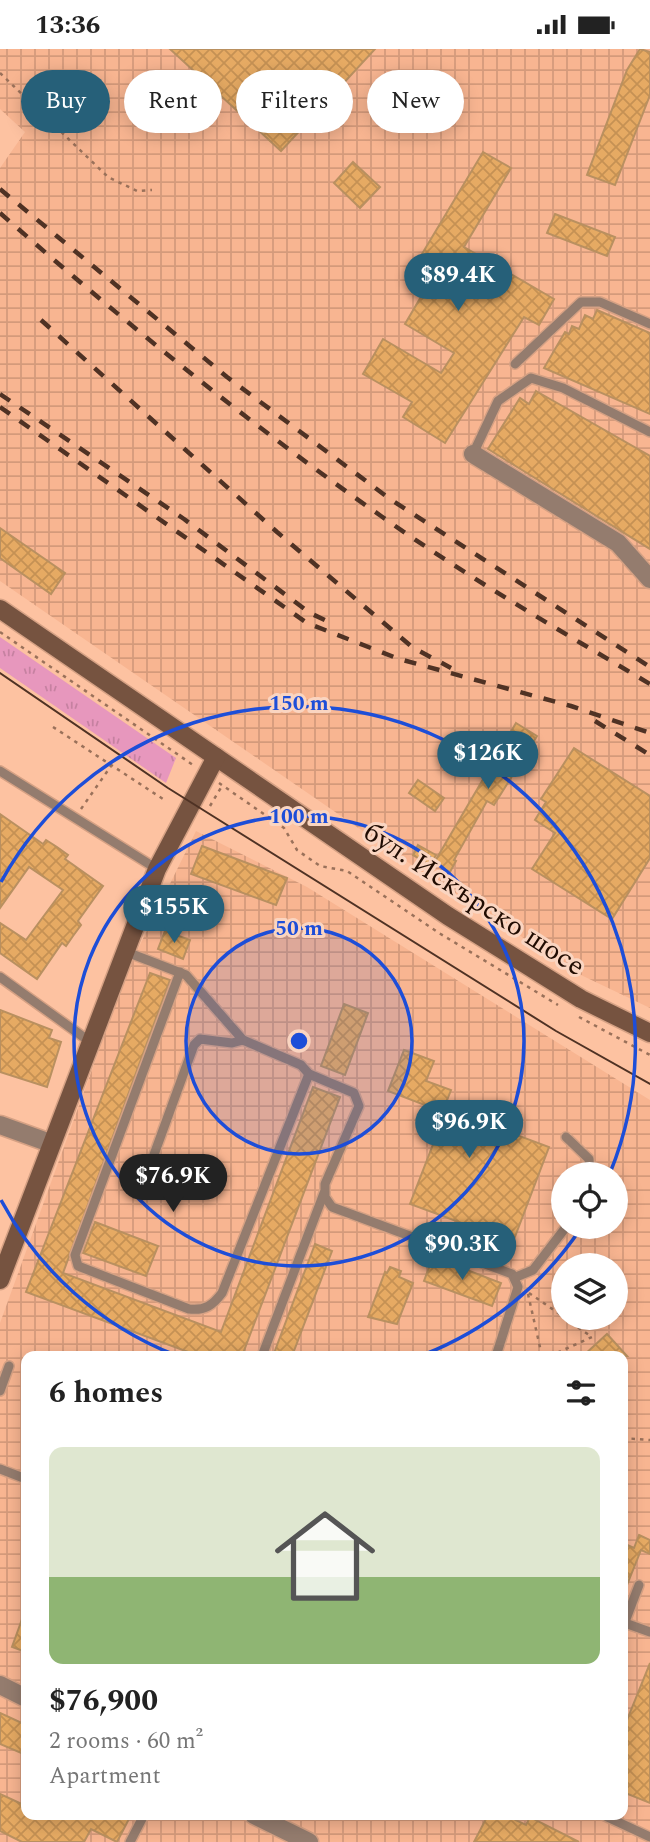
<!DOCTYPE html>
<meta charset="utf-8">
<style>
body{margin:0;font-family:Spectral,serif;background:#f6f6f6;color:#222;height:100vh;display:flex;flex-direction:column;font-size:26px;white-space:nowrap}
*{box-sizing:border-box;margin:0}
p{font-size:23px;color:#767676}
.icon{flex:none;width:38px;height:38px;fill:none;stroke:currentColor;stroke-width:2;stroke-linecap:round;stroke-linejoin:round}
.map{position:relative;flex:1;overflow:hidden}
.sheet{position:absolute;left:21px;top:1302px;width:607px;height:469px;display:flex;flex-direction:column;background:#fff;border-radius:14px;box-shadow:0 4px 18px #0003}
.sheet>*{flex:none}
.hud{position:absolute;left:21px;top:21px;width:609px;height:63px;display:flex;gap:14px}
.fabs{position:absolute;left:551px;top:1113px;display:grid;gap:14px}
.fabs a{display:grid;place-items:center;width:77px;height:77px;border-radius:50%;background:#fff;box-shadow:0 4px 18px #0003;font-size:35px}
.price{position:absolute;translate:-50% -60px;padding:0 16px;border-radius:24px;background:#266079;color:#fff;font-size:23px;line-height:46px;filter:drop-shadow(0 2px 4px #0008)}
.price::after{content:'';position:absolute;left:50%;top:42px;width:21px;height:16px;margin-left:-10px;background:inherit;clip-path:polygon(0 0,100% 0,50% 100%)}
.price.selected{background:#222;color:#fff}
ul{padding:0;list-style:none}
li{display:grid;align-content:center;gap:14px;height:371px;padding:0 28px}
li span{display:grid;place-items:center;height:217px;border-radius:14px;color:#555}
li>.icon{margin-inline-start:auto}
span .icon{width:126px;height:126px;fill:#fffc;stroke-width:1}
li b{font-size:30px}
h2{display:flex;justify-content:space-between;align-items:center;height:84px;padding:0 28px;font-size:30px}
.tag{padding:0 24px;border-radius:32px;background:#fff;box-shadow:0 4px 18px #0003;font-size:24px;line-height:63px}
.tag.selected{background:#266079;color:#fff}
.status{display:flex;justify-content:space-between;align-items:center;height:49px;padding:0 35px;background:#fff;direction:ltr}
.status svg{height:19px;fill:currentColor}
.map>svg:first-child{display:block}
.industrial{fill:url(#industrial-grid);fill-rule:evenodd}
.grass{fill:url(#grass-tufts)}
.building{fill:url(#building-cross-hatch);stroke:#b99060;stroke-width:2}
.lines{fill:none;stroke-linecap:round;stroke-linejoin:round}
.lane-casing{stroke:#d5a184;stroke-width:12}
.street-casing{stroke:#d5a184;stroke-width:21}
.secondary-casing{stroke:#d5a184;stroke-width:21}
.path{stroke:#9a715a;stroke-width:2.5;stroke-dasharray:3.5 5;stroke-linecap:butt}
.lane{stroke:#947c6e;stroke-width:9}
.street{stroke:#947c6e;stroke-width:18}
.secondary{stroke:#765340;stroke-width:18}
.tram{stroke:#4f3224;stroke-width:2}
.rail{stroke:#4f3224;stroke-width:4.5;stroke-dasharray:12 12;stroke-linecap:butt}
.ring{fill:none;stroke:#1d4ed8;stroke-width:3.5}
.labels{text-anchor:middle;stroke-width:6;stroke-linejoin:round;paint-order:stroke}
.street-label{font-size:28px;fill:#200c02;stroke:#fad5c1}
.centre{fill:#1d4ed8;stroke:#fad5c1;stroke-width:3.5}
.ring-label{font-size:21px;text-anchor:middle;font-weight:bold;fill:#1d4ed8;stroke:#fad5c1;stroke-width:6;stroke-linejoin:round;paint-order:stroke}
</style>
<div class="status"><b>13:36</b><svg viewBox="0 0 49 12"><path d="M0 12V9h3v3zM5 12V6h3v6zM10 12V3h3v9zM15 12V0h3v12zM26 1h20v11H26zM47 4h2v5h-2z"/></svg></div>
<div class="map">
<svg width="650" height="1793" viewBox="0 0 650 1793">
<defs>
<pattern id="industrial-grid" width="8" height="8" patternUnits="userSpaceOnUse" patternTransform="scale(1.75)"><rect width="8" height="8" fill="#f8b591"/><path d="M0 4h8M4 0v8" fill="none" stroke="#d49a7b"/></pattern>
<pattern id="grass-tufts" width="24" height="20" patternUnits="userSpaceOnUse" patternTransform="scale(1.75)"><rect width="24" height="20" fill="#e797bd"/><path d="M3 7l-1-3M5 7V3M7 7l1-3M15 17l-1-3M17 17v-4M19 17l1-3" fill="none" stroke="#c681a1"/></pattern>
<pattern id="building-cross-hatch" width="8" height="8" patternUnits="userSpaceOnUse" patternTransform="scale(1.75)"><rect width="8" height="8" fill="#e6aa63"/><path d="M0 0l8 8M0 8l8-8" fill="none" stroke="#c59154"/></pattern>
</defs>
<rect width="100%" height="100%" fill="#fdc2a1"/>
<!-- industrial -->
<g class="industrial">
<path d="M0,0h650v959l-67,-32 -139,-89 -444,-306v-413l25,-36 -25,-23z"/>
<path d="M196,782l111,56 343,213v742h-650v-519l130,-358zM564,1125h52v53h-52zM564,1216h52v53h-52zM26,1307h597v459h-597z"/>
</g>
<!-- grass -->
<path class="grass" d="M0,588l176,121 -10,25 -166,-115z"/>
<!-- building -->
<g class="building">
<path d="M170,0h205l-94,102z"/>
<path d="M640,0l10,3v43l-35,90 -28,-10 40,-105z"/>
<path d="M483,103l28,16 -47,79 90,52 -15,26 -15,-8 -79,126 -42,-26 9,-15 -49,-28 20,-35 58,34 13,-20 -49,-29 20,-34 -18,-11z"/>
<path d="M353,113l27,25 -20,21 -26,-25z"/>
<path d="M555,165l60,23 -8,19 -60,-23z"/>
<path d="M597,261l53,23v81l-106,-46 21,-36 4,2 3,-8 7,3 6,-14 8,4z"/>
<path d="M536,342l114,65v93l-162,-100 32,-51 9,6z"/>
<path d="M0,479l65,45 -14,21 -51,-36z"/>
<path d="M516,674l21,13 -43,69 -7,-4 -33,59 2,1 -6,11 -16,-9z"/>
<path d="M574,699l76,48v62l-38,61 -80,-50 23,-36 -20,-13 11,-18 -5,-3z"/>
<path d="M418,731l26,18 -9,13 -26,-18z"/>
<path d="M0,765l43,30 3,-4 11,7 11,8 -3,4 38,27 -25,35 3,4 -8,11 -7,10 -4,-3 -25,36 -37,-26v-30l26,17 37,-50 -34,-23 -29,41z"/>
<path d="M418,796l18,10 -6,10 -17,-10z"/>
<path d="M202,797l85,32 -11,27 -85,-31z"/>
<path d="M165,882l25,9 -7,19 -25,-10z"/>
<path d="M150,924l20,7 -107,293 158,59 92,-245 27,10 -98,259h-43l-173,-64z"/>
<path d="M344,955l24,9 -23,62 -24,-9z"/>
<path d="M0,961l52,20 -3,8 12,4 -14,45 -47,-15z"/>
<path d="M404,1001l30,11 -8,20 25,9 -7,18 105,39 -36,95 -103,-38 27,-70 -20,-7 8,-22 -37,-14z"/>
<path d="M95,1173l63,24 -12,30 -63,-23z"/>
<path d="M315,1195l17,7 -40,105h-19z"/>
<path d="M433,1208l68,26 -9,23 -68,-25z"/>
<path d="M390,1218l11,4 -2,6 14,6 -16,41 -29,-7 17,-45 2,1z"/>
<path d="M607,1285l20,22h-44z"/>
<path d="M639,1486l11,5v14l-9,-4 -18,45v-52l11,5z"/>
<path d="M25,1562h1v41l-14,-5z"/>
<path d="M650,1614v140l-27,-11v-62z"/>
<path d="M0,1664l26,12v30l-26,-11z"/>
<path d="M0,1745l26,12v9h105l-14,27 -26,-13 -7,13h-62l-22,-11z"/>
<path d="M488,1766h17l21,10 4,-8 49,25h-105z"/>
</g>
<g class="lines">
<!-- lane casing -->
<g class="lane-casing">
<g id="lane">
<path d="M515,315l66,-62h19l50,22"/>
<path d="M473,405l25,-53 33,-23 32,10 87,44"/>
<path d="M0,722l157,98"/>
<path d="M124,902l62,24 57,65 58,25 8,9 45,19 5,13 -34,78v13l7,10 180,67 6,13 -22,69"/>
<path d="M180,923l-105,283 3,11 111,43c16,2 24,-4 33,-16l87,-219"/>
<path d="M0,928l89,64"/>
<path d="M566,1088l23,22 1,15"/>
<path d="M144,1133l50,-137 6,-6 32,4 11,-3"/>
<path d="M516,1228l17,-7 33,-43"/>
<path d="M262,1307l62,-163"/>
<path d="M0,1342l9,-25"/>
<path d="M0,1420l26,10"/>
<path d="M625,1574l25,9"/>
<path d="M623,1578l16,-42"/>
<path d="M603,1766l47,22"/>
<path d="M130,1793l14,-27"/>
</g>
</g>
<!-- street casing -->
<g class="street-casing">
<g id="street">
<path d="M473,405l145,89 32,36"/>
<path d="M0,1076l50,18"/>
<path d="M0,1636l26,13"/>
<path d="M254,1766l55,27"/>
</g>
</g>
<!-- secondary casing -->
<g class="secondary-casing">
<g id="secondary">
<path d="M0,560l448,307 133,83 69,34"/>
<path d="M0,1231l157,-411 59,-112"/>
</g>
</g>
<!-- path -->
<g class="path">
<path d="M0,24l108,104 29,14 15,-1"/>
<path d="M0,583l193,133"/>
<path d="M53,678l110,72"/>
<path d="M219,734l65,45 13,22 23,16 27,5 92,62 119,72"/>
<path d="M210,757l12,-20"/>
<path d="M81,760l30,-43"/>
<path d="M579,968l71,38"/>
<path d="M529,1244l35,24"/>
<path d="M528,1245l14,62"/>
<path d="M550,1307l42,-19 -28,-19"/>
<path d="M623,1389l27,2"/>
</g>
<!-- lane -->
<use href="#lane" class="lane"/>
<!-- street -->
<use href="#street" class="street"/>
<!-- secondary -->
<use href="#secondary" class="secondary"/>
<!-- tram -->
<path class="tram" d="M0,624l168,115 388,243 94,53"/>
<!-- rail -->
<g class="rail">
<path d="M0,140l227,188 163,122 260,168"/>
<path d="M0,164c122,107 248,210 381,303 86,61 178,114 269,168"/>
<path d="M41,271l236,212 135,115 39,21"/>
<path d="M0,345l184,125 126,94 21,10"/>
<path d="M0,358l307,216 92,36 172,47 79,27"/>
<path d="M595,672l55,34"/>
</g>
</g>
<!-- distance rings -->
<circle cx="299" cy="992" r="113" fill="#1d4ed8" fill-opacity=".12"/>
<g class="ring">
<circle cx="299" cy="992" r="113"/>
<circle cx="299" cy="992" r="225"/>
<path d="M581 1179A338 338 0 0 1 423 1306M175 1306A338 338 0 0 1 1 1151M1 833A338 338 0 0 1 610 1124"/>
</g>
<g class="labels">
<!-- street labels -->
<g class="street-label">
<text transform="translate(475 849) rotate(33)" y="10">бул. Искърско шосе</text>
</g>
</g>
<circle cx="299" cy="992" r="10" class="centre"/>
<g class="ring-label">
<text x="299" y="661">150 m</text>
<text x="299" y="774">100 m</text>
<text x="299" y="886">50 m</text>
</g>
</svg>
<div class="fabs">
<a><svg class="icon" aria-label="locate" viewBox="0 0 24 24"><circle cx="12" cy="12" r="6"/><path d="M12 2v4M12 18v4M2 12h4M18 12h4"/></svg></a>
<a><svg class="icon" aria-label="layers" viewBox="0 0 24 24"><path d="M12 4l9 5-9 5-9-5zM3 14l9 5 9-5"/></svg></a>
</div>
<b class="price" style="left:458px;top:264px">$89.4K</b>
<b class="price" style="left:488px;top:742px">$126K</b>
<b class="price" style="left:174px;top:896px">$155K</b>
<b class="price" style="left:469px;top:1111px">$96.9K</b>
<b class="price selected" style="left:173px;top:1165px">$76.9K</b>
<b class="price" style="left:462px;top:1233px">$90.3K</b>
<div class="hud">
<a class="tag selected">Buy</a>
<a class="tag">Rent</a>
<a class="tag">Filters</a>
<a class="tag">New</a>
</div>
<section class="sheet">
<h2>6 homes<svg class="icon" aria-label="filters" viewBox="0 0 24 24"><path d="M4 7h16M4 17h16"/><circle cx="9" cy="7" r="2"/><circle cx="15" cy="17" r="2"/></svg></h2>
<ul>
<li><span style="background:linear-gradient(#dfe7d0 60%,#8fb573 0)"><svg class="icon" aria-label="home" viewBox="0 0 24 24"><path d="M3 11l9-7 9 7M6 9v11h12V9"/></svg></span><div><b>$76,900</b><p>2 rooms · 60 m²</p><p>Apartment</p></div></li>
</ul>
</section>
</div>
